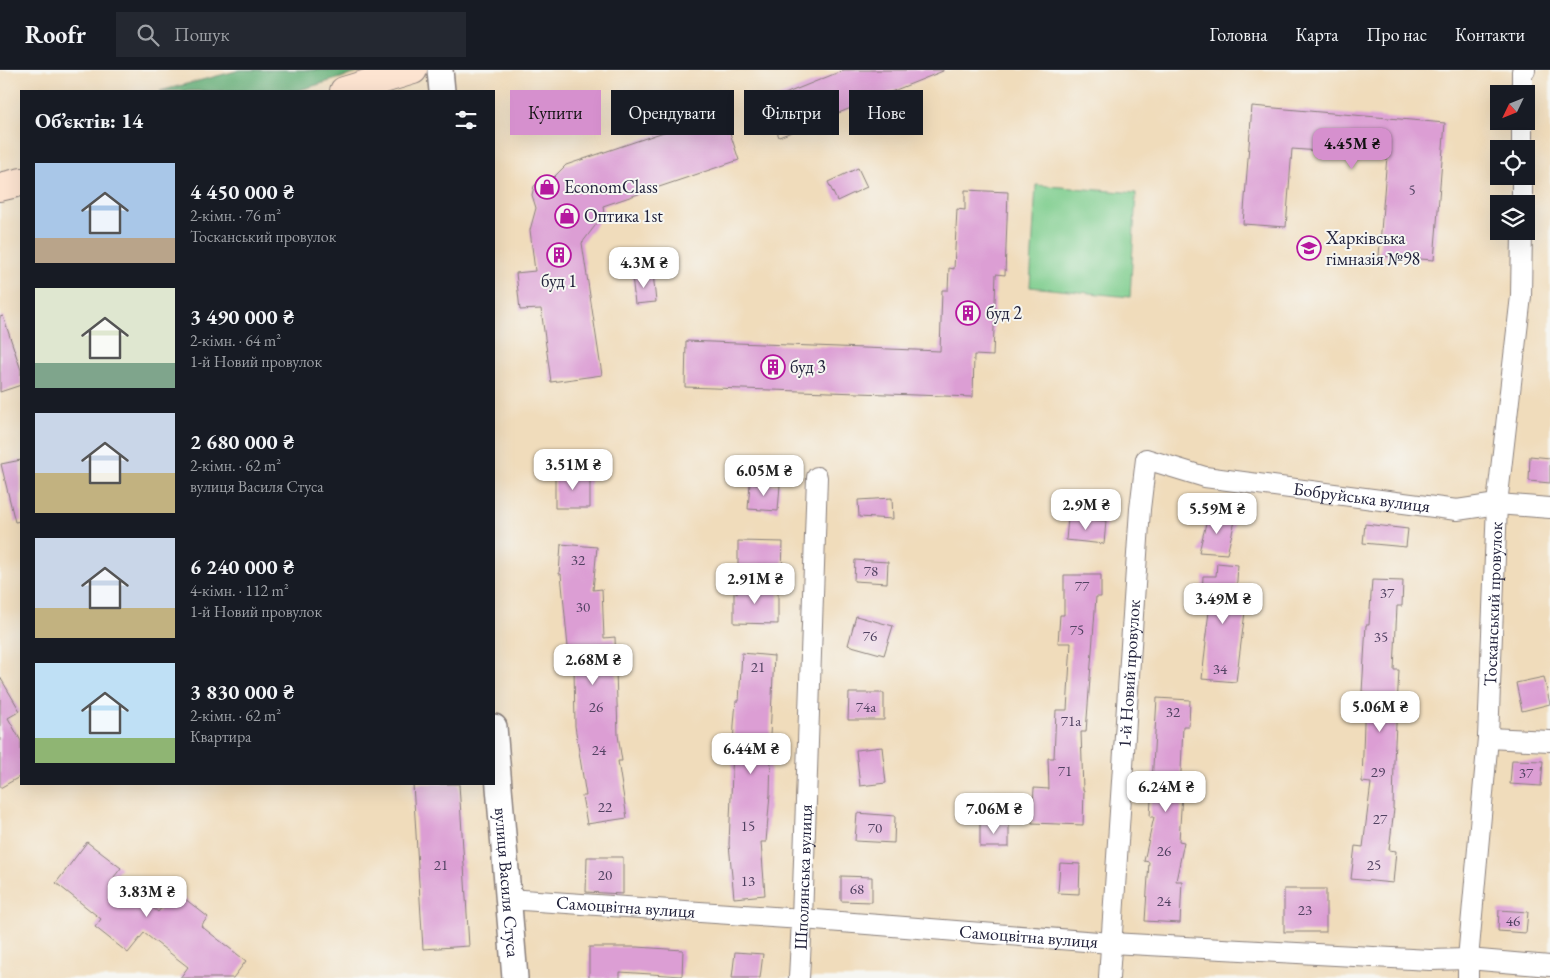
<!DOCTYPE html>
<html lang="uk">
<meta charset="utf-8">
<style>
body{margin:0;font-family:"EB Garamond",serif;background:#242831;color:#f1f3f6;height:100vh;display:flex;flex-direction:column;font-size:19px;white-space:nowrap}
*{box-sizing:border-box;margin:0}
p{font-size:16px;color:#9ea1a6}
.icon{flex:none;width:28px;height:28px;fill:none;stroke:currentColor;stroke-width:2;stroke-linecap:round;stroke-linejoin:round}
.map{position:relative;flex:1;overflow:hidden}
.details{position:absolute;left:20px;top:20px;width:475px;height:695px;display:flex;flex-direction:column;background:#171b24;border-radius:0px;box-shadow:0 5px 20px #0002}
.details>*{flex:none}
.top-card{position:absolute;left:510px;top:20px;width:475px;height:45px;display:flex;gap:10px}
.needle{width:32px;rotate:227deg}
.tools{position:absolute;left:1490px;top:15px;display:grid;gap:10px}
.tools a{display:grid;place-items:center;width:45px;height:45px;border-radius:0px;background:#171b24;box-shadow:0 5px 20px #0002;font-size:25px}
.price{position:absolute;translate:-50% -42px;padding:0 11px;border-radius:10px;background:#fff;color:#222;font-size:16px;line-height:32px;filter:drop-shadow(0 1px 2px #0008)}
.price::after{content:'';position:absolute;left:50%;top:30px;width:15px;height:11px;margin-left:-8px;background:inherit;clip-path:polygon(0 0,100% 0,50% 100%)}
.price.on{background:#d690ce;color:#111}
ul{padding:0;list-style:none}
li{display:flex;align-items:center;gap:15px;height:125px;padding:0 15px}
li span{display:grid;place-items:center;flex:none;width:140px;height:100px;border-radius:0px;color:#555}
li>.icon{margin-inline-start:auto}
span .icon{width:60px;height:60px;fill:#fffc;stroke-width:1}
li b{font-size:21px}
h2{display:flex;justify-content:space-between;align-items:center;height:60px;padding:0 15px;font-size:21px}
.tag{padding:0 18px;border-radius:0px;background:#171b24;box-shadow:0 5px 20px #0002;font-size:18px;line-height:45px}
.tag.on{background:#d690ce;color:#111}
header{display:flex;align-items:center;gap:30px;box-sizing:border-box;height:70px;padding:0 25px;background:#171b24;border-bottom:1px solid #363941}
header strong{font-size:24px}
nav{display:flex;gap:28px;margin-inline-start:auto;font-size:18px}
.search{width:350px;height:45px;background:#242831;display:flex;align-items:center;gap:12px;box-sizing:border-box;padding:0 18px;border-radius:0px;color:#9ea1a6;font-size:19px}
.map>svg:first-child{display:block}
.green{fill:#7ecd8d;stroke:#507864}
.forest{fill:#66b078;stroke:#44695a}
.building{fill:#dc9ed4}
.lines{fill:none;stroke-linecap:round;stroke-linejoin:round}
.minor-casing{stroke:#897f7b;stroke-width:22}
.tertiary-casing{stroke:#897f7b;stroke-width:28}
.secondary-casing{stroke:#897f7b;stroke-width:30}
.minor{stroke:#fff;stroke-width:20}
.tertiary{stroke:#fff;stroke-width:25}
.secondary{stroke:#fde4d1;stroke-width:28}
.labels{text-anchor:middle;stroke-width:4;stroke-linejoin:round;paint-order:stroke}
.number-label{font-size:15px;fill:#504161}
.poi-label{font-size:18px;fill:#22223b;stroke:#f6f6f2;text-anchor:start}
.street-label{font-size:18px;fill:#22223b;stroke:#f6f6f2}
</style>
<header>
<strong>Roofr</strong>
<div class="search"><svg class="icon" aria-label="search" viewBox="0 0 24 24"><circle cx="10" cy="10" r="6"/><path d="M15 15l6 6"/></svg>Пошук</div>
<nav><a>Головна</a><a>Карта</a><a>Про нас</a><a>Контакти</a></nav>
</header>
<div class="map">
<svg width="1550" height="908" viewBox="0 0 1550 908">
<rect width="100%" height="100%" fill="#f6f6f2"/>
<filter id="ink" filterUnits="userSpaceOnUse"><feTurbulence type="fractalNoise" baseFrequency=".02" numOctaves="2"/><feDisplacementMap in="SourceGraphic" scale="10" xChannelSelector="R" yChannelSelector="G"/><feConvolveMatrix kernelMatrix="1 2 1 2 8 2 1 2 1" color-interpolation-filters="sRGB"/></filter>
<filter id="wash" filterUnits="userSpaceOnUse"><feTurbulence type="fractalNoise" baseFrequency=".0096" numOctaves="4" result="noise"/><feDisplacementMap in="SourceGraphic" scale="20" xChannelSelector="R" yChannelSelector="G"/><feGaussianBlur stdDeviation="1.12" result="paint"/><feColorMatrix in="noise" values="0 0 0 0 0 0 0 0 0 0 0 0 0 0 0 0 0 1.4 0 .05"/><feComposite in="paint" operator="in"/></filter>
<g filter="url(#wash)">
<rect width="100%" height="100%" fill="#f0dcbb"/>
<!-- green -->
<path class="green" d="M1036,115l100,8 -6,104 -100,-10z"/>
<!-- forest -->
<path class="forest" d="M240,0h128l-72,21h-136z"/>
<g id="blocks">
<!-- building -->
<g class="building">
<path d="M844,0h99v1l-164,66 -14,-35z"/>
<path d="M1252,36l193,17 -11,137 -55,-4 8,-100 -95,-7 -6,78 -43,-3z"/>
<path d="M723,42l16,48 -136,46 1,8 -22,29 20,132 -51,7 -10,-73 -21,1 -4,-37 19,-2 -5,-41 6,-22 -4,-13 2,-9 6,-5 12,-2 14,-14z"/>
<path d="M858,98l9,19 -30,14 -9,-19z"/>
<path d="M965,120l43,2 -3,83 -9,-1 -3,82 -19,-1 -1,42 -288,-10 1,-46 254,10 2,-61h6l1,-22 5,1 3,-60 8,1z"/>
<path d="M653,203l3,29 -21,2 -3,-29z"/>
<path d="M3,246l18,54v15l-21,7v-75z"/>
<path d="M1530,386l20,2v25l-21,-2z"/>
<path d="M21,390v61l-6,1 -14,-58z"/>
<path d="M590,403v35h-35v-34z"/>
<path d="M750,413l30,2 -2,26 -30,-2z"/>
<path d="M892,428l1,21 -34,-2 -1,-17z"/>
<path d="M1208,445l27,6 -8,33 -28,-2z"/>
<path d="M1068,448l38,3 -2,23 -38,-4z"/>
<path d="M1365,454l43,5 -2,18 -43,-4z"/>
<path d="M738,471l45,1 -1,30h-3v6l-41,-2z"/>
<path d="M561,474l36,3 -4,43 9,-1 2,49 11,-1 3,98 4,26h-4l9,57 -40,6 -5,-28h4l-11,-70 -1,-58h-4l-9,-94h-2z"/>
<path d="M855,490l33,2 -1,21 -33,-2z"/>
<path d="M1217,493l21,2 -3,46 10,1 -9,70 -34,-3 4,-37h-1l6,-45 -9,-1 1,-20h13z"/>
<path d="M1064,505h37v22h-5l-10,135h-5l2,58h1l-1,35 -51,-2 2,-35 15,1 -1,-31h6l2,-48h11l4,-67h-13l2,-28h4z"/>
<path d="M737,510l41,13v31l-44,-1v-30h3z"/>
<path d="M1372,510l31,1 -1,25h-5l-3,64h5l-5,91 -1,48h1l-5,41 7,1 -3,32 -42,-4 4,-33 8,1 8,-64 -9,-1 3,-90h-3l4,-67h3z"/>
<path d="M856,546l37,10 -9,29 -36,-10z"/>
<path d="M742,583l32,3 -5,100h2l-1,38 -4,48h-5l4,53 -31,3 -5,-54 5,-119 2,-24h3z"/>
<path d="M0,607l20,34 -12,7 13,23v35l-21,12z"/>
<path d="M1544,607l6,27 -28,7 -6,-28z"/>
<path d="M849,623h35v27h-36z"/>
<path d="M1157,628l33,2 -1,26h-6l-3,68h2l-3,47 5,1 -8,39h6l-2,42 -35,-2 4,-59 -5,-1 10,-44h-4z"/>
<path d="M882,677l4,36 -26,3 -4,-36z"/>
<path d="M1512,690l31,1 -2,25 -31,-2z"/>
<path d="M413,714h46l10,162 -46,3z"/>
<path d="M857,743l38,3 -1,27 -39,-2z"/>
<rect x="980" y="753" width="29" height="24"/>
<path d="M87,772l34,26 -7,9 44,35 17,-21 33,26 -7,9 45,35 -13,17h-53l8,-11 -44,-34 -16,20 -33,-26 6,-8 -45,-36z"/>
<path d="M587,787h36v37l-37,-2z"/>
<path d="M1060,793l20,1 -1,30 -21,-1z"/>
<path d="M841,806l31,1v25l-31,-1z"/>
<rect x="1284" y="819" width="42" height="43"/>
<path d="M1499,840l29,2 -2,21 -28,-2z"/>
<path d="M589,877h48l46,3 -1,26 -62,-4v6h-31z"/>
<path d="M735,882l28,2 -3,24h-28z"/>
</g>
</g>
</g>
<g filter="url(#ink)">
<use href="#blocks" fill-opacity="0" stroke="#897f7b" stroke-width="1"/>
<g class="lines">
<!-- minor casing -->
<g class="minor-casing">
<g id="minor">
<path d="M1522,24v-23l3,-1"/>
<path d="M1522,79v-28"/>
<path d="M1522,134v-28"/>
<path d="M1488,668l62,3"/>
<path id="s1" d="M508,829l294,20 309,24 319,17 38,-1 82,7"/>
<path id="s2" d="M799,908l3,-59 15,-442"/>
<path id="s3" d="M1109,908l31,-469 6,-50 59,18 252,33 40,-6 53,4"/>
<path id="s4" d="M1468,908v-19l20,-221 9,-234 24,-208 1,-65"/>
</g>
</g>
<!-- tertiary casing -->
<g class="tertiary-casing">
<g id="tertiary">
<path d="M440,0l2,21"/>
<path id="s5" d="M494,657l21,251"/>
</g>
</g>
<!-- secondary casing -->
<g class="secondary-casing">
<g id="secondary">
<path d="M344,21l69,-21"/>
<path d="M0,117l21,-5"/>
</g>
</g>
<!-- minor -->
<use href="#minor" class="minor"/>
<!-- tertiary -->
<use href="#tertiary" class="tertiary"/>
<!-- secondary -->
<use href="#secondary" class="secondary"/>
</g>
</g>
<!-- icons -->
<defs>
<g id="shop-ring" transform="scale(1.25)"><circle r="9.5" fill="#f6f6f2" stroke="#b5179e" stroke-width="1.5"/><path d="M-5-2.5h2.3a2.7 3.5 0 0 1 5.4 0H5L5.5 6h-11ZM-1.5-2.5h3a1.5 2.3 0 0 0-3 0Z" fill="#b5179e"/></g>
<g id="school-ring" transform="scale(1.25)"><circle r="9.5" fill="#f6f6f2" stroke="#b5179e" stroke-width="1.5"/><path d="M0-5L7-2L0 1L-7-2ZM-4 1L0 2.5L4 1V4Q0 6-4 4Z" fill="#b5179e"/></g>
<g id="building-ring" transform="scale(1.25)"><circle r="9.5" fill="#f6f6f2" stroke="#b5179e" stroke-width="1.5"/><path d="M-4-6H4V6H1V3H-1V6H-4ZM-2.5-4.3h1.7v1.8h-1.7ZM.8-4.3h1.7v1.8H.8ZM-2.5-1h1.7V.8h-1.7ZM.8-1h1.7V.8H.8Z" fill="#b5179e"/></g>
</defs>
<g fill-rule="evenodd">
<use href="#shop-ring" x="547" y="117"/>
<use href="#shop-ring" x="567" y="146"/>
<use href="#school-ring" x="1309" y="178"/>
<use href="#building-ring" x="559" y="185"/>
<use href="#building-ring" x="968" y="243"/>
<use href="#building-ring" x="773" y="297"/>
</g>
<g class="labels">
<!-- number labels -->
<g class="number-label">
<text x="1412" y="125">5</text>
<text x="578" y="495">32</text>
<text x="871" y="506">78</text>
<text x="1082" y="521">77</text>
<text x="1387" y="528">37</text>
<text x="583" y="542">30</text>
<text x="1077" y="565">75</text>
<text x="870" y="571">76</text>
<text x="1381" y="572">35</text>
<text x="758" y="602">21</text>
<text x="1220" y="604">34</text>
<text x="596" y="642">26</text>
<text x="866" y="642">74а</text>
<text x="1173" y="647">32</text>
<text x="1071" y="656">71а</text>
<text x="599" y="685">24</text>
<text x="1065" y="706">71</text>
<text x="1378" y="707">29</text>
<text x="1526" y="708">37</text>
<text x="605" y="742">22</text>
<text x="1380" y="754">27</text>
<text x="748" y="761">15</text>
<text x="875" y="763">70</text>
<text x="1164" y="786">26</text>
<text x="441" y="800">21</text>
<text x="1374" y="800">25</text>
<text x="605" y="810">20</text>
<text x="748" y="816">13</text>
<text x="857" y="824">68</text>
<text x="1164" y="836">24</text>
<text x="1305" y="845">23</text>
<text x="1513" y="856">46</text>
</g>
<!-- poi labels -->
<g class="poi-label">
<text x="564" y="123">EconomClass</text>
<text x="584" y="152">Оптика 1st</text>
<text x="1326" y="174">Харківська<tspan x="1326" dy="21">гімназія №98</tspan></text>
<text x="559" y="217" text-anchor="middle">буд 1</text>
<text x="986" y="249">буд 2</text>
<text x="790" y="303">буд 3</text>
</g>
<!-- street labels -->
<g class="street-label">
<text dy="6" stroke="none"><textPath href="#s3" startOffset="740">Бобруйська вулиця</textPath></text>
<text dy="6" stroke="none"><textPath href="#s4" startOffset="375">Тосканський провулок</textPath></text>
<text dy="6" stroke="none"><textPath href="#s3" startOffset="305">1-й Новий провулок</textPath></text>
<text dy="6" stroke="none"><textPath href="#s2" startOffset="101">Шполянська вулиця</textPath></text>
<text dy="6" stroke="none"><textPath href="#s5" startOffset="156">вулиця Василя Стуса</textPath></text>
<text dy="6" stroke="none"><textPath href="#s1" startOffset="118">Самоцвітна вулиця</textPath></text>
<text dy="6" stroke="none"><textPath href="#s1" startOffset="522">Самоцвітна вулиця</textPath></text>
</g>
</g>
</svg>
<div class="tools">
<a><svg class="needle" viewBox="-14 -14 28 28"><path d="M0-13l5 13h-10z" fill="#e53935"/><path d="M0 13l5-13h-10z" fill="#9ea1a6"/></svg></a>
<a><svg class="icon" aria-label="locate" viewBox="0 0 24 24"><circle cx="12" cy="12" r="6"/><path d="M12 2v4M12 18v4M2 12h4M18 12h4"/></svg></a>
<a><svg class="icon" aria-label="layers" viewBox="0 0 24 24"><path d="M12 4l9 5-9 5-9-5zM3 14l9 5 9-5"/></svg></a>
</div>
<b class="price on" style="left:1352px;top:100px">4.45M ₴</b>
<b class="price" style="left:644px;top:219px">4.3M ₴</b>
<b class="price" style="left:573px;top:421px">3.51M ₴</b>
<b class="price" style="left:764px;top:427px">6.05M ₴</b>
<b class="price" style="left:1086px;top:461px">2.9M ₴</b>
<b class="price" style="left:1217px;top:465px">5.59M ₴</b>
<b class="price" style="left:755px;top:535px">2.91M ₴</b>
<b class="price" style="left:1223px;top:555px">3.49M ₴</b>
<b class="price" style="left:593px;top:616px">2.68M ₴</b>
<b class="price" style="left:1380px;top:663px">5.06M ₴</b>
<b class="price" style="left:751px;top:705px">6.44M ₴</b>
<b class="price" style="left:1166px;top:743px">6.24M ₴</b>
<b class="price" style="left:994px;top:765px">7.06M ₴</b>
<b class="price" style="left:147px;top:848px">3.83M ₴</b>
<div class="top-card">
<a class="tag on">Купити</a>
<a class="tag">Орендувати</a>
<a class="tag">Фільтри</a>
<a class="tag">Нове</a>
</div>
<section class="details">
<h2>Об’єктів: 14<svg class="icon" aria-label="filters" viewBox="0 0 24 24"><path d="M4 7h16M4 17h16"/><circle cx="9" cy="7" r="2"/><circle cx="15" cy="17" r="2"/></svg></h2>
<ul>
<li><span style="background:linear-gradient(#a9c7e8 75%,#b9a48a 0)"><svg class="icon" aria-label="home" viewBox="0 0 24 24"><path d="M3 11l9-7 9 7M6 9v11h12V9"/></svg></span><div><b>4 450 000 ₴</b><p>2-кімн. · 76 m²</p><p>Тосканський провулок</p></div></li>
<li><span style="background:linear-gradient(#dfe7d0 75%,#7fa58c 0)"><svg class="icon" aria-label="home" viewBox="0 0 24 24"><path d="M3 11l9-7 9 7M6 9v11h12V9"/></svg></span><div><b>3 490 000 ₴</b><p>2-кімн. · 64 m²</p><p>1-й Новий провулок</p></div></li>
<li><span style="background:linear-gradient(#c9d6e8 60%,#c2b280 0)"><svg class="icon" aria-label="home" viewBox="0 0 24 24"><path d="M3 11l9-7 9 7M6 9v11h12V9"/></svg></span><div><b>2 680 000 ₴</b><p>2-кімн. · 62 m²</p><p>вулиця Василя Стуса</p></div></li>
<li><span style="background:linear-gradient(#c9d6e8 70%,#c2b280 0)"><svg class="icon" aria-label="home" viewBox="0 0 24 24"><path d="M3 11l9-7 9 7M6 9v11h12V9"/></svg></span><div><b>6 240 000 ₴</b><p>4-кімн. · 112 m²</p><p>1-й Новий провулок</p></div></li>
<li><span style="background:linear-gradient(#bfe0f5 75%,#8fb573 0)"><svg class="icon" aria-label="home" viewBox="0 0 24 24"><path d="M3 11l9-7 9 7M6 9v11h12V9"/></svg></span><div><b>3 830 000 ₴</b><p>2-кімн. · 62 m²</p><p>Квартира</p></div></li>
</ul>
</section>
</div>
